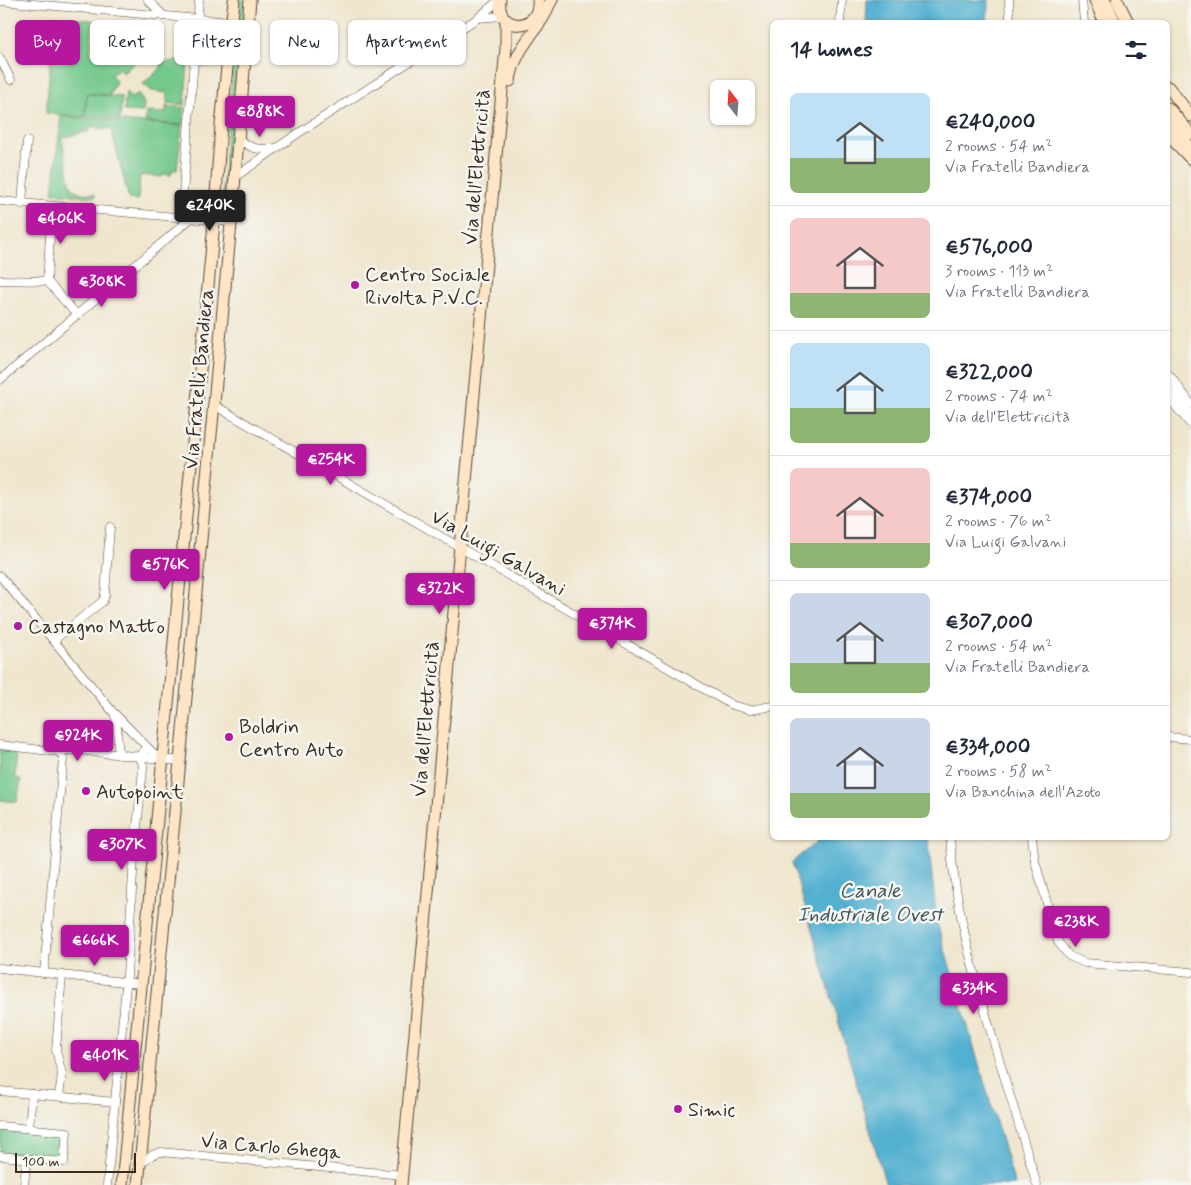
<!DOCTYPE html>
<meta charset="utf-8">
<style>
body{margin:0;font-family:Mynerve,sans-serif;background:#f6f6f7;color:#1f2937;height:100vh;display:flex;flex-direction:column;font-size:19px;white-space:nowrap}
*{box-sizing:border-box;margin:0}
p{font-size:16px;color:#747a83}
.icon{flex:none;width:28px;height:28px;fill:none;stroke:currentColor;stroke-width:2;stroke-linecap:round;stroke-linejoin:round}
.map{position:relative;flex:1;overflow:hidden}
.sheet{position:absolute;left:770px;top:20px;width:400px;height:820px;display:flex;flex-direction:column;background:#fff;border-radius:8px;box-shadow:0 1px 4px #0004}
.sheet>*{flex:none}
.hud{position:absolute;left:15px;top:20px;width:475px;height:45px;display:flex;gap:10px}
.needle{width:32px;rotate:343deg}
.controls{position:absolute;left:710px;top:80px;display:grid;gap:10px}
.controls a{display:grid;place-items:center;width:45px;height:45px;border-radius:8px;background:#fff;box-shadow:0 1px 4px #0004;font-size:25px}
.scale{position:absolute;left:15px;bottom:12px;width:121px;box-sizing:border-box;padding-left:5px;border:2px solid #3b2a1e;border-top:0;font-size:14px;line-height:18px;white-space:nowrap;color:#3b2a1e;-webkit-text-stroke:4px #f6f6f2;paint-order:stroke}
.price{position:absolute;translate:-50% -42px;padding:0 11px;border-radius:5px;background:#b5179e;color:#fff;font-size:16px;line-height:32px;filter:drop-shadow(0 1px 2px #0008)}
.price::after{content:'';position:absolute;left:50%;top:30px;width:15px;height:11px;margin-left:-8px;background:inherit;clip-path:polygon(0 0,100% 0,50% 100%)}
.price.on{background:#222;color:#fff}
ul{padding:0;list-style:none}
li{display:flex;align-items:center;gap:15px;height:125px;padding:0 20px}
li+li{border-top:1px solid #e0e1e3}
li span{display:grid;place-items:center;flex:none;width:140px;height:100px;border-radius:8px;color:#555}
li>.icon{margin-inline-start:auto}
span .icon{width:60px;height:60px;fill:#fffc;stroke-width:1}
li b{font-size:21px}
h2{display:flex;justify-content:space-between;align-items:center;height:60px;padding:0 20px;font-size:21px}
.pill{padding:0 18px;border-radius:8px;background:#fff;box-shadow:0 1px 4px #0004;font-size:18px;line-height:45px}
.pill.on{background:#b5179e;color:#fff}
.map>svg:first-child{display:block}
.green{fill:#73c88b;stroke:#577954}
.water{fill:#52b0d0;stroke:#466d77}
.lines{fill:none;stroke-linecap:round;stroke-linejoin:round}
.street-casing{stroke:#564638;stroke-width:9}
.secondary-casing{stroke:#564638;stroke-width:13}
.street{stroke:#fff;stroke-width:8}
.secondary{stroke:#fde5c5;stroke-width:11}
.poi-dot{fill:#b5179e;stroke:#f6f6f2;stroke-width:2}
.labels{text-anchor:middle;stroke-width:5;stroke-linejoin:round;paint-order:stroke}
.street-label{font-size:20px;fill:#3b2a1e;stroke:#f6f6f2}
.poi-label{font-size:20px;fill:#3b2a1e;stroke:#f6f6f2;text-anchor:start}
.water-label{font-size:21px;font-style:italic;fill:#43595c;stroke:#f6f6f2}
</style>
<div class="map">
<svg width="1191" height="1185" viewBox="0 0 1191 1185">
<rect width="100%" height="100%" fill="#f6f6f2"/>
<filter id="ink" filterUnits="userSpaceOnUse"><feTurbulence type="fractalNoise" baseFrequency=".02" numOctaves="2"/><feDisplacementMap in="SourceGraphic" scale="10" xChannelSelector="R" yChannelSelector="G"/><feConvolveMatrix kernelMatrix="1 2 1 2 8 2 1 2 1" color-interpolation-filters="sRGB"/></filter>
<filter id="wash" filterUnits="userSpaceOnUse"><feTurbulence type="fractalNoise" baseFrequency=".0096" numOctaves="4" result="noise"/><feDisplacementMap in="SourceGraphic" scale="20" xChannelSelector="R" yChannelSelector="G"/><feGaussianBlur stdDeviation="1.12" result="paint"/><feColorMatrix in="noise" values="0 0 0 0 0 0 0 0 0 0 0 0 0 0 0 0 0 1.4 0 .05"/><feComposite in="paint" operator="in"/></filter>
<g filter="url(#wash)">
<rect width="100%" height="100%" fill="#f0e6ce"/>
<!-- green -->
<g class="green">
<path d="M238,0h7l-4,53 -7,-1z"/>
<path d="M54,17l39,3 -3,34 25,2 2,-18 34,2v8l-28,25 -4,-5 -8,7 5,6 -6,14 -23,-2 -3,24 -38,-4z"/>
<path d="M205,25l17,1 -1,3h2l-3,38 -21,-1 3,-38z"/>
<path d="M187,58l1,2 -3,45 -18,-2v-10l-15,-2 -9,-7 18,-16 -1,-3 3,-2z"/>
<path d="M233,58l7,1 -13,151 -2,3h-3l-1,-3z"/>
<path d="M126,92l6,6 6,-5 6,10 -1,9 -19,-1z"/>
<path d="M87,94l35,3 -2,22 -35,-3z"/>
<path d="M166,106l19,2 -2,17 -38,-3 1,-10 20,1z"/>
<path d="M61,116l121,10 -5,44h-5l-1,5 -8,-1 -1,3 -22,-2 -2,25 -9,-1 -18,-71 -12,2 -2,-4 -8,2v3l-27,7 8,44 3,7 9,4 13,1v3l-42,-4z"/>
<path d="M0,749l17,2 -2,27 6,1 -4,23 -17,-2z"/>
<path d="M2,1130l61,5 -2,22 -61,-5z"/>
</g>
<!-- water -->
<g class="water">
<path d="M867,0h122l-2,22h-121z"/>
<path d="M816,838h112l9,85 78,262h-129l-94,-323 26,-21z"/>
</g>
</g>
<g filter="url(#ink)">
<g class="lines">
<!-- street casing -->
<g class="street-casing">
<g id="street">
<path d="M148,0l16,16"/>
<path d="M1009,0l1,22"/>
<path d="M1082,0l2,22"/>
<path d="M0,1l232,21"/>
<path d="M478,18l24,-2"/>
<path d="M840,22l2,-22"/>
<path d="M0,58l11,22"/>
<path d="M238,138c14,12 20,12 38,10"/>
<path d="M235,177l62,-43 181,-116 21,-18"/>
<path d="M0,201l231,21"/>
<path d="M22,204l5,-63"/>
<path d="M181,217l18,-217"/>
<path d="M0,280l47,1 30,34"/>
<path d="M47,281l5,-74"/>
<path d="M1168,373l23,31"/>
<path d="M0,380l190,-161"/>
<path d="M1168,386l23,29"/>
<path d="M1168,397l23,28"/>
<path d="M214,405l518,300 18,5 22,-4"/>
<path d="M0,576l113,136 45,46"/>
<path d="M54,640l49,-39 2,-6 5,-68"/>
<path d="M115,716c5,13 0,26 5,39"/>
<path d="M1168,737l23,2"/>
<path d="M0,745l50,6 27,-1 103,11"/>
<path d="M950,838c5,71 25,140 45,208 14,46 28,93 42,139"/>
<path d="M1032,838l3,23 23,81 11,14 16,7 106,9"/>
<path d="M0,968l141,16"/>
<path d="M44,972l19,-213 -2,-5 -4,-3"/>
<path d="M0,1091l115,11"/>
<path d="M59,1096l3,-22 -6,-24 6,-75"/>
<path d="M0,1126l67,6 -3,30 -64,-6"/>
<path d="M29,1128l3,-34"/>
<path d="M140,1164l12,-9 9,-3 241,23"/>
<path d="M24,1185l3,-27"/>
<path d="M107,1185l20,-210 7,-119 9,-87v-4l-4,-9 8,-8"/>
</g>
</g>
<!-- secondary casing -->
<g class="secondary-casing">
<g id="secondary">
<path d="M500,0c-4,33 41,32 38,0"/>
<path d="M1095,0l9,22"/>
<path d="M1105,0l10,22"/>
<path d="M1117,0l11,22"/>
<path d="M510,81c3,-26 20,-43 33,-63 4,-6 5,-13 9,-18"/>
<path d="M1168,87l23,29"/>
<path d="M1168,108l23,26"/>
<path d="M1168,122l23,26"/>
<path d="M1168,135l23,24"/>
<path d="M122,1185l91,-951 8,-109 13,-125"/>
<path d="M138,1185l42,-424 50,-526 20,-235"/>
<path d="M401,1185l105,-1137v-27"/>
</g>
</g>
<!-- street -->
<use href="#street" class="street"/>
<!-- secondary -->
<use href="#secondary" class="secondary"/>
</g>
</g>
<!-- markers -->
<g class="poi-dot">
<circle cx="355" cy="285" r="5"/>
<circle cx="18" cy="626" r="5"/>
<circle cx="229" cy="737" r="5"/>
<circle cx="86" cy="791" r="5"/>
<circle cx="678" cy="1109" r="5"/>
</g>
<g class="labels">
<!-- street labels -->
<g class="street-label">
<text transform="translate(476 167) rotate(-85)" y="7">Via dell'Elettricità</text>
<text transform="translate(198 379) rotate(-85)" y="7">Via Fratelli Bandiera</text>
<text transform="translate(499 552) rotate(30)" y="7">Via Luigi Galvani</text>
<text transform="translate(425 719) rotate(-85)" y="7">Via dell'Elettricità</text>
<text transform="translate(271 1146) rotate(5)" y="7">Via Carlo Ghega</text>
</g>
<!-- poi labels -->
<g class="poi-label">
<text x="365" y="281">Centro Sociale<tspan x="365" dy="23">Rivolta P.V.C.</tspan></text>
<text x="28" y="633">Castagno Matto</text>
<text x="239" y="733">Boldrin<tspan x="239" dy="23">Centro Auto</tspan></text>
<text x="96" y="798">Autopoint</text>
<text x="688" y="1116">Simic</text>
</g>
<!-- water labels -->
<g class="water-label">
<text x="870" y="897">Canale<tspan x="870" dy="24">Industriale Ovest</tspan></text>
</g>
</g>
</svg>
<div class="controls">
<a><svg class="needle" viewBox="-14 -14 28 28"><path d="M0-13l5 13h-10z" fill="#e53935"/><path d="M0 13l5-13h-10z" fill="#747a83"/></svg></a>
</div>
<div class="scale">100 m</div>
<b class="price" style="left:260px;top:138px">€888K</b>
<b class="price on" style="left:210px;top:232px">€240K</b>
<b class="price" style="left:61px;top:245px">€406K</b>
<b class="price" style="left:102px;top:308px">€308K</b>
<b class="price" style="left:331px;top:486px">€254K</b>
<b class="price" style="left:165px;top:591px">€576K</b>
<b class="price" style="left:440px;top:615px">€322K</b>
<b class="price" style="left:612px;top:650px">€374K</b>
<b class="price" style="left:78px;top:762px">€924K</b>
<b class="price" style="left:122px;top:871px">€307K</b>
<b class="price" style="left:1076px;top:948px">€238K</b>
<b class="price" style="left:95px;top:967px">€666K</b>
<b class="price" style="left:974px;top:1015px">€334K</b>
<b class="price" style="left:105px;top:1082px">€401K</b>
<div class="hud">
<a class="pill on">Buy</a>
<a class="pill">Rent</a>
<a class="pill">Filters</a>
<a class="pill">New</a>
<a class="pill">Apartment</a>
</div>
<section class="sheet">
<h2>14 homes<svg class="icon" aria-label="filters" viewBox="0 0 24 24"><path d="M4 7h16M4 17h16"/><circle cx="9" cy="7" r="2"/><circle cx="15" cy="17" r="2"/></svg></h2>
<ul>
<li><span style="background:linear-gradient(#bfe0f5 65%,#8fb573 0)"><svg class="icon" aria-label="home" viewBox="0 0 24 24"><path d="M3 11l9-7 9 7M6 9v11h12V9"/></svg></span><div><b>€240,000</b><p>2 rooms · 54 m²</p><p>Via Fratelli Bandiera</p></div></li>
<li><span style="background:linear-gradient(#f6c9c9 75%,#8fb573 0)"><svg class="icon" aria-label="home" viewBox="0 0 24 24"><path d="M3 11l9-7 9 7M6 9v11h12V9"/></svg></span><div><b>€576,000</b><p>3 rooms · 113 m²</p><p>Via Fratelli Bandiera</p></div></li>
<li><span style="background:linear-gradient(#bfe0f5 65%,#8fb573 0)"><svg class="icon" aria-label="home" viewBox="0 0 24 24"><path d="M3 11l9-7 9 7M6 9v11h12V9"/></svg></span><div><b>€322,000</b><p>2 rooms · 74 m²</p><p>Via dell'Elettricità</p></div></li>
<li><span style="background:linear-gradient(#f6c9c9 75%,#8fb573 0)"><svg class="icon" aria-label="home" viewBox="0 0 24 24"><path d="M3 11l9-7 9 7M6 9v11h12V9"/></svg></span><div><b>€374,000</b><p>2 rooms · 76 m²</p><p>Via Luigi Galvani</p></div></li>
<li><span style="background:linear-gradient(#c9d6e8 70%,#8fb573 0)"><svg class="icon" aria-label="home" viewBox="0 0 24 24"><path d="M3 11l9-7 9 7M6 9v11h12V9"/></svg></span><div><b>€307,000</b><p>2 rooms · 54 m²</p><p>Via Fratelli Bandiera</p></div></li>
<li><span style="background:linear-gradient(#c9d6e8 75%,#8fb573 0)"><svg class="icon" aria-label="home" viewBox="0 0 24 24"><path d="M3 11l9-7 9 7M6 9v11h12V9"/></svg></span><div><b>€334,000</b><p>2 rooms · 58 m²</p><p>Via Banchina dell'Azoto</p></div></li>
</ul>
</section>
</div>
